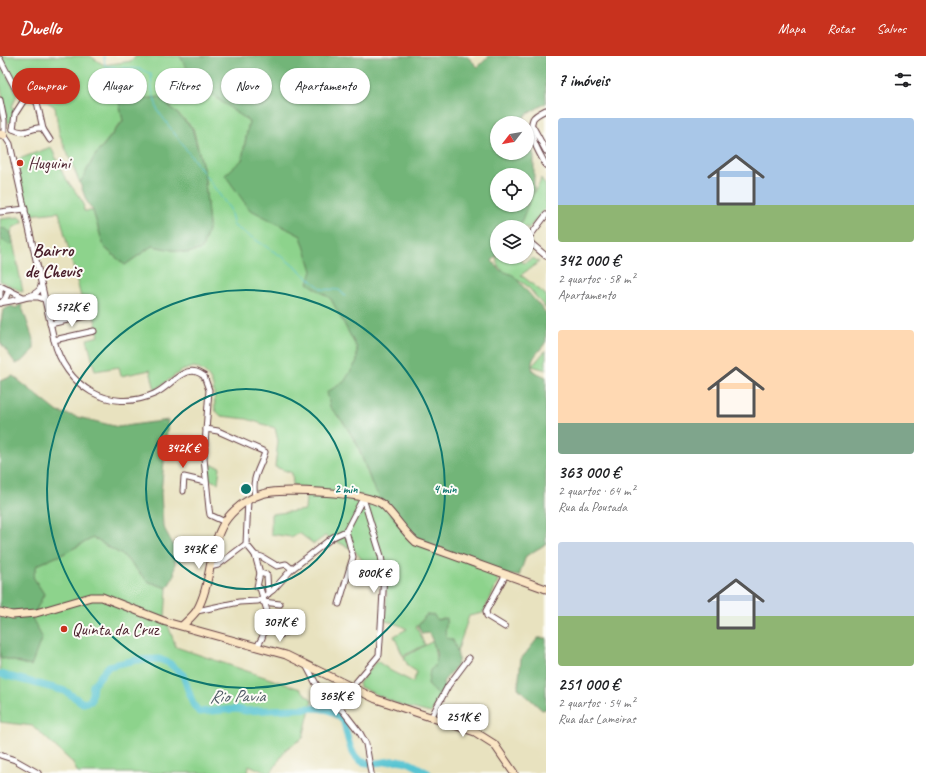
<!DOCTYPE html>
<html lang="pt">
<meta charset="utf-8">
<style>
body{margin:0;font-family:Caveat,sans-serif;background:#f6f6f6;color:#202124;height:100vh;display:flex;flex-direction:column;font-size:15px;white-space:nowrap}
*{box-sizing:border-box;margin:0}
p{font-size:13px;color:#757577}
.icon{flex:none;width:22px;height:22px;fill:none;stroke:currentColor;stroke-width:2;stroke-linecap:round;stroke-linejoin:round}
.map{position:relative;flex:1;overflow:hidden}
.sheet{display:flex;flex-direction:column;background:#fff;width:380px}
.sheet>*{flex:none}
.hud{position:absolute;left:12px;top:12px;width:380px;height:36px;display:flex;gap:8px}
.needle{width:26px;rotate:239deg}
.fabs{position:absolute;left:490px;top:60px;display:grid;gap:8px}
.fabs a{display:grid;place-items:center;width:44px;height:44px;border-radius:50%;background:#fff;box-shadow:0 1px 3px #0004;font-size:20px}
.price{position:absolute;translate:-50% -34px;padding:0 9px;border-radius:8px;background:#fff;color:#222;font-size:13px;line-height:26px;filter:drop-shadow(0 1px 2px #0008)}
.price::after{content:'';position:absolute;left:50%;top:24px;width:12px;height:9px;margin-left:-6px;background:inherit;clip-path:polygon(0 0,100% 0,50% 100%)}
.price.on{background:#c8321e;color:#fff}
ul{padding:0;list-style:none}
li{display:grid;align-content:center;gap:8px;height:212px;padding:0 12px}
li span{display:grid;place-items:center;height:124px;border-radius:4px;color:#555}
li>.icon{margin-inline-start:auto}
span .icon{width:72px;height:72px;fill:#fffc;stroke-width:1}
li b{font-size:17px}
h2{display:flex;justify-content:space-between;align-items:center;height:48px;padding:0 12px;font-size:17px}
.pill{padding:0 14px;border-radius:18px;background:#fff;box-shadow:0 1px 3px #0004;font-size:14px;line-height:36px}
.pill.on{background:#c8321e;color:#fff}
header{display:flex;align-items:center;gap:24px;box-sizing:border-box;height:56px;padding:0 20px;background:#c8321e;color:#fff}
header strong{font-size:19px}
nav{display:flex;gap:22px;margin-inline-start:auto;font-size:14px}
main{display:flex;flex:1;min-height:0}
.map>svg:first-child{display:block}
.green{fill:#8dd38c;stroke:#6c795c}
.forest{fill:#72b578;stroke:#5e6a52;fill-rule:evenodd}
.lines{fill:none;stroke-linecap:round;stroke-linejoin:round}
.stream{stroke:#58c4d2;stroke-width:1}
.river{stroke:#58c4d2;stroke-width:7}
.street-casing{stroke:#623c41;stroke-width:7}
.secondary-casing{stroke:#623c41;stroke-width:9}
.street{stroke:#fff;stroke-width:5}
.secondary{stroke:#fbe6c4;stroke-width:7}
.ring{fill:none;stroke:#0f766e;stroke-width:2}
.poi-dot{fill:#c8321e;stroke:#fdfcf7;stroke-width:1.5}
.labels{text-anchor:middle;stroke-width:4;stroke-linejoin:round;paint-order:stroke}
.poi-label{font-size:17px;fill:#4a1f2b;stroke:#fdfcf7;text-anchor:start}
.neighbourhood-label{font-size:18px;font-weight:bold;fill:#4a1f2b;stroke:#fdfcf7}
.water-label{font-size:18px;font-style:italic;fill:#4f5965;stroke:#fdfcf7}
.centre{fill:#0f766e;stroke:#fdfcf7;stroke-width:2}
.ring-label{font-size:12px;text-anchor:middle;font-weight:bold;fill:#0f766e;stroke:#fdfcf7;stroke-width:4;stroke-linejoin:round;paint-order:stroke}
</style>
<header>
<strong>Dwello</strong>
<nav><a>Mapa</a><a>Rotas</a><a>Salvos</a></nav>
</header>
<main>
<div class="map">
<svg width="546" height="717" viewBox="0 0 546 717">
<rect width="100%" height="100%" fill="#fdfcf7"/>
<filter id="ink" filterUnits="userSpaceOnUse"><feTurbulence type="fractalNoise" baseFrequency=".025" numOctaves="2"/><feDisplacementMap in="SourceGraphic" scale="8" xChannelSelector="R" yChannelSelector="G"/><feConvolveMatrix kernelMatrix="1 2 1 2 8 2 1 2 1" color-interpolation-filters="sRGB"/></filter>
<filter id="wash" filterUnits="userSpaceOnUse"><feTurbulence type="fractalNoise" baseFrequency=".012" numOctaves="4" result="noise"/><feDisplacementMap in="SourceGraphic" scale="16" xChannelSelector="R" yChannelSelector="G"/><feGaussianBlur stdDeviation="0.9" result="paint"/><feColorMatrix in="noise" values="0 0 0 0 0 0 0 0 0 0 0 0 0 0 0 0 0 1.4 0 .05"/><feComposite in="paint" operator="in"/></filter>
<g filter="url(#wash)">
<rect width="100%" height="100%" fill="#e8e2bf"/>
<!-- green -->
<g class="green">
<path d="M0,0h90l14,9 28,-4 4,-5h44c15,30 42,46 69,65l-7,39 33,62 26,14 12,35 -5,12 23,16 26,49v13l-27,46 14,16 13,21 16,43 124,90 1,5 -15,31 -14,3 -13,39v-6c-8,-9 -15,-14 -9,-26l-3,-5 -7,2 -11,-5 -8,11h-2l9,19 -22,11 -9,-20 13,-7 -12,-6 -10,-2 2,-28 -9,-20 -11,-7 -13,-16 -29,-14 -11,8 -15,-11 -8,4 -20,-3v-20l34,-4 1,-14 -1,-7 -12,-4 -1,-12 -17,-6 3,-26 -3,-13 -28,-9 -26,-3 -6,-6c-1,-19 1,-35 -21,-43l-13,4 -26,19 -5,-20 -29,6 -2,-9 -24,4 -8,-32 12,-3 -10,-40 -8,1 -22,-85 -31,3 -12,-55 35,-13 13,29 19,26 1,9h9l11,36 21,18 27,-19 36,7 14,-4 7,-24 -5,-54 -11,-43 -33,-31 -41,5 4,18 -29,37 -14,26 -21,-50 -4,-26 -31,-20 -7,3 -16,-28z"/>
<path d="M0,7l17,31 -5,13 3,3 -5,13h-2l-8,-39z"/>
<path d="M541,122l5,8v22l-19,22v-3h-12l25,-45z"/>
<path d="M19,161l3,1 1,4 -10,6 -2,4 12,60 -23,-11v-62z"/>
<path d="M497,200l20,1 7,6 9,-5 6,4 -18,13 25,20v14c-6,-7 -12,-15 -18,-22 -9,-9 -35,-14 -31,-31z"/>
<path d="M546,294v20l-14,-4z"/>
<path d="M206,407l14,4 -2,16 -10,-4z"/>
<path d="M93,482l31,18 23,25 20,7 -2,29 11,30 124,42 12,11 -9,38 -17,11 -15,24h-4l-18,-8 -1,8h-170l-6,-11 -39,-36 -33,-4v-65l31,9 1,-48 12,-24 -11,-17 4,-12 26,-11z"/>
<path d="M433,585l4,23 -9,20 7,9 5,2 -9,18 -29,-7 -42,-19 -1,-4 18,-22 14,10 22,11 4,-10 -9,-6 -4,-9z"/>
</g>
<!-- forest -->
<g class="forest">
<path d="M180,0h287l11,11 11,-11h57v47l-22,13 2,7h-29v30h30v-25l7,28v35l-15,36h-22v28l-5,6 8,9 13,5 33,38c0,5 0,24 0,28 -5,11 -18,16 -13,30l13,6v167l-20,12 -7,20 -26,-3 -89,-40 -31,-46 -16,-43 -13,-21 -14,-16 -3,-15 17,-10 13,-21v-13l-26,-49 -23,-16 4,-12 -11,-35 -52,-27 -24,-34 17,-15 7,-39c-27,-19 -54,-35 -69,-65zM497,119h30v30h-30z"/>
<path d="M160,41l32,31 12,43 5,55 -7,23 -14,4 -36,-7 -27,19 -21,-18 -11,-36 -7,-11 -6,-17 14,-26 29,-36 -4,-19z"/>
<path d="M0,172c11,1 12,6 13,16l-3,1 -10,-6z"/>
<path d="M21,248l13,38v7l-10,11 -8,4 -16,-22v-16l3,-16 8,-4 5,2z"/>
<path d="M13,320l45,36 60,15 50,-7 -7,73 2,33 13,24 -2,26 -7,12 -20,-7 -23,-25 -31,-18 -30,16 -26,11 -4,12 11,17 -12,24 10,19 -11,29 -31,-9v-276z"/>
<path d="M426,559h8l3,5 9,-2c1,7 -2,12 0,19l7,3c10,26 5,23 -10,42l2,6 -5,7 -5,-2 -7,-9 2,-14c13,-7 4,-26 -1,-37l-7,1 -4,-8z"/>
<path d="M538,582h8v71l-4,1 -24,-22 3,-29z"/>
</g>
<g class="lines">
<!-- stream -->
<path class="stream" d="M104,0l1,10 35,3 11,5 1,16 6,21 72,98 4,17 50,32 38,31 17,1 6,6"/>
<!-- river -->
<path class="river" d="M0,618l65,17 18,12 8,-2 2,-16 16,-19 27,-6 23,-1 10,4 14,12 10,29 6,8 38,-3 9,2 71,-3 12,2 14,9c4,12 5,31 15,40 12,10 31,-1 45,2 8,1 17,8 25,12"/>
</g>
</g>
<g filter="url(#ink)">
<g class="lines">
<!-- street casing -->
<g class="street-casing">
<g id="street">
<path d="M0,3l15,29 9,12 -9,14 -2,15"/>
<path d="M0,44l4,20v15"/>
<path d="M24,44l7,-1 6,3 6,27 7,11"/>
<path d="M546,54c-4,2 -11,5 -13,9 -6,14 6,34 13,46"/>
<path d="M533,71l13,24"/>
<path d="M13,73c14,8 22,-5 30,0"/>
<path d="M4,79l6,9 44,196c11,46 55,74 100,54 12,-5 21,-18 33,-22 7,-2 11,0 17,4l5,14 -5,68 5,51 1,6 15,7"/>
<path d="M0,156l25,-3"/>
<path d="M546,159l-19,25 19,16"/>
<path d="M0,230l23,11h15l6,2"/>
<path d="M0,235v5"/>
<path d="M0,247c10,-2 39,-5 41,-17"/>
<path d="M1,247l4,-4 4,-9"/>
<path d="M50,268l40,-9"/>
<path d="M54,284l40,-9"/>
<path d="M206,373l12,2 47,21c-5,17 -14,25 -10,44"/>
<path d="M183,435l1,-14 21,5"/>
<path d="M246,488l9,11 7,2 15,9 9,-2 6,5 41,-32 13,-6 17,-33"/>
<path d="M255,499l5,18 -3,14 3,1 9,29 -7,21 -5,9"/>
<path d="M210,511l8,-2 28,-21 2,-44"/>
<path d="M260,517l7,2 1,19"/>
<path d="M263,546l17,2"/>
<path d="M339,548l14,-47 -7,-26"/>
<path d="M197,555l42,-9 19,-1 15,-11 19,-21"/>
<path d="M267,568l13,11 6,-3 5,-6"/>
<path d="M505,571l-18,-11 -1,-5 20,-37"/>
<path d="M306,609l16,30 21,16 17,22 6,11 5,29"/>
<path d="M352,631l27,-32 2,-29 3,-52 -3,-18 -18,-58"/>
<path d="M432,660l16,-30 21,-28"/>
<path d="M0,699l15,5 23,13"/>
</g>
</g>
<!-- secondary casing -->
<g class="secondary-casing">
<g id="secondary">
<path d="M0,78l4,1"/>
<path d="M0,556l12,3 24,-2 55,-16h11l64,25 120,33 90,44 99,33 19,12 20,29"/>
<path d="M183,569c5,-5 11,-10 14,-15 15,-27 11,-60 27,-87 8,-13 24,-25 38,-29 20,-6 103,-2 120,10 11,9 21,27 34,38l130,47"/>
</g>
</g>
<!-- street -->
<use href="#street" class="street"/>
<!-- secondary -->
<use href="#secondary" class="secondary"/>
</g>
</g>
<!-- distance rings -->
<g class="ring">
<circle cx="246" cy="433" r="100"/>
<circle cx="246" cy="433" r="199"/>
</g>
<!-- markers -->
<g class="poi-dot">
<circle cx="20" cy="107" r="4"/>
<circle cx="64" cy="573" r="4"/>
</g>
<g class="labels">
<!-- poi labels -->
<g class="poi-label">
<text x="28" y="113">Huguini</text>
<text x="72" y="579">Quinta da Cruz</text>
</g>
<!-- neighbourhood labels -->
<g class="neighbourhood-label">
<text x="53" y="200">Bairro<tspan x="53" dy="21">de Chevis</tspan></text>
</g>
<!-- water labels -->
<g class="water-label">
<text transform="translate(237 640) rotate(-1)" y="6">Rio Pavia</text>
</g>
</g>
<circle cx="246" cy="433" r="6" class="centre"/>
<g class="ring-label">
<text x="346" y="437">2 min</text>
<text x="445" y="437">4 min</text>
</g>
</svg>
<div class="fabs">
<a><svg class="needle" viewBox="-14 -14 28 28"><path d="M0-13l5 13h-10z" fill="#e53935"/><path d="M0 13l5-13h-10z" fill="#757577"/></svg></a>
<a><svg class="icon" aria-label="locate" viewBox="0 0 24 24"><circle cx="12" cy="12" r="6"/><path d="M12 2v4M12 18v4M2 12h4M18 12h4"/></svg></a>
<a><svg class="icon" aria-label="layers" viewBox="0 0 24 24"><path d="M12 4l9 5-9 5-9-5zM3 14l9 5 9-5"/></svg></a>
</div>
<b class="price" style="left:72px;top:272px">572K €</b>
<b class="price on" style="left:183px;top:413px">342K €</b>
<b class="price" style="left:199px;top:514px">343K €</b>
<b class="price" style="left:374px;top:538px">800K €</b>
<b class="price" style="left:280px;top:587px">307K €</b>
<b class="price" style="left:336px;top:661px">363K €</b>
<b class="price" style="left:463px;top:682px">251K €</b>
<div class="hud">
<a class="pill on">Comprar</a>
<a class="pill">Alugar</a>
<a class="pill">Filtros</a>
<a class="pill">Novo</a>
<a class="pill">Apartamento</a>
</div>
</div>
<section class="sheet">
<h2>7 imóveis<svg class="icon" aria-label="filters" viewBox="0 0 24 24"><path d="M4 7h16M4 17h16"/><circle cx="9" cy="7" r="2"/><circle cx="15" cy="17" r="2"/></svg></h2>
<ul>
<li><span style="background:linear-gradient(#a9c7e8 70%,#8fb573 0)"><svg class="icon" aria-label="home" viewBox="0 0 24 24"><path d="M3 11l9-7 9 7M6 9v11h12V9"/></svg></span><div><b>342 000 €</b><p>2 quartos · 58 m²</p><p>Apartamento</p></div></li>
<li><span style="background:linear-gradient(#ffd9b3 75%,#7fa58c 0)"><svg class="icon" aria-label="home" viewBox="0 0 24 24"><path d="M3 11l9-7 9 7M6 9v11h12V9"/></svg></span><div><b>363 000 €</b><p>2 quartos · 64 m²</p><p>Rua da Pousada</p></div></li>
<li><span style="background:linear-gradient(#c9d6e8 60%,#8fb573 0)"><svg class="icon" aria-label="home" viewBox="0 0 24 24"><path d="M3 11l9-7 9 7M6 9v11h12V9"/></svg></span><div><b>251 000 €</b><p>2 quartos · 54 m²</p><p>Rua das Lameiras</p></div></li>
</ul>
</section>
</main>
